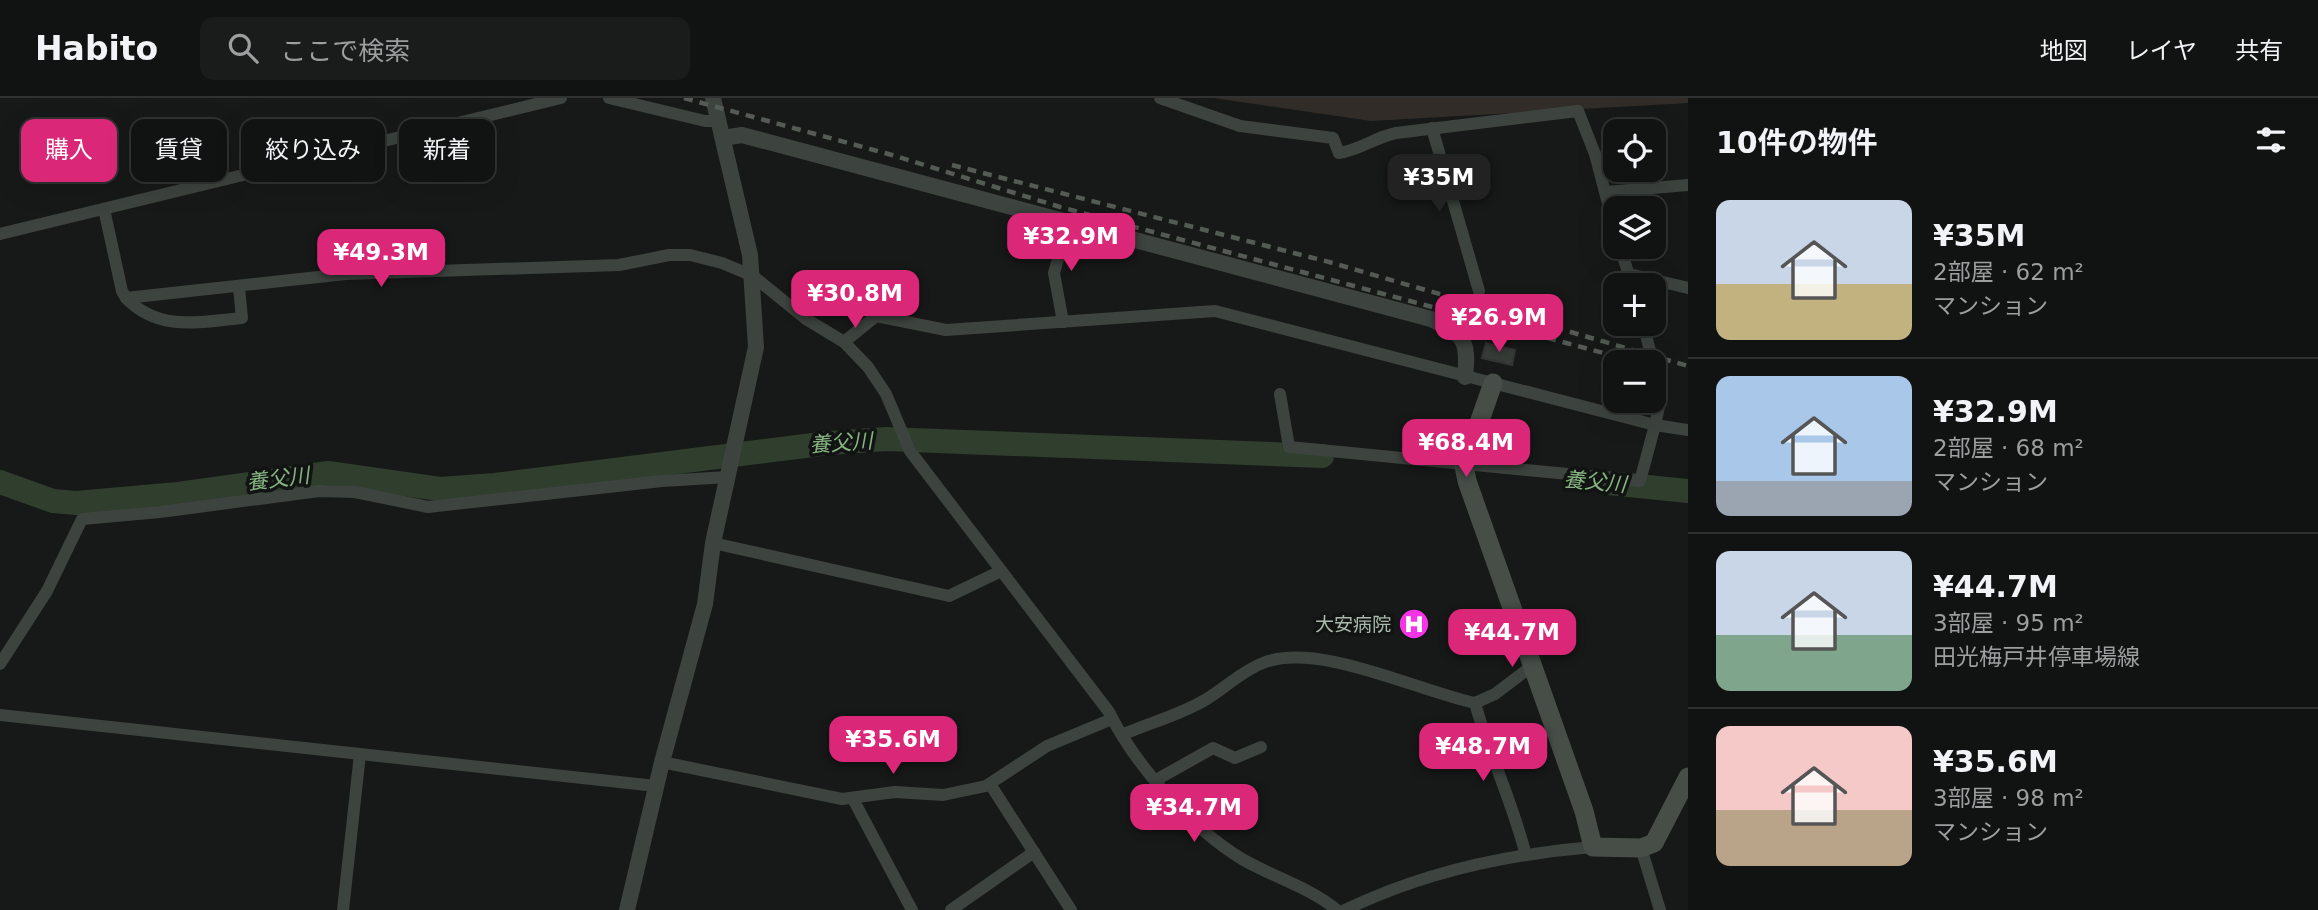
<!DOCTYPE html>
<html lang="ja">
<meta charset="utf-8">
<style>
body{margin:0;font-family:"DejaVu Sans","Noto Sans JP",sans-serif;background:#1a1c1b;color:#f1f3f6;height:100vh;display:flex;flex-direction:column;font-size:26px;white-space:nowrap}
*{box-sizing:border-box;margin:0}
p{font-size:23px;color:#9c9e9f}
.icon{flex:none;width:38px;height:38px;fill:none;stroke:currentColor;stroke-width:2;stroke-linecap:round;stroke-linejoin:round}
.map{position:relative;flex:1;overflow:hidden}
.details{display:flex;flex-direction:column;background:#111312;width:630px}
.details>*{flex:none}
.guide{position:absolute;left:21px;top:21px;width:665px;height:63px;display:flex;gap:14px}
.controls{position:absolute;left:1603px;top:21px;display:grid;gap:14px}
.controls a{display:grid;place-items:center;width:63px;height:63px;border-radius:14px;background:#111312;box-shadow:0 7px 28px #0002,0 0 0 2px #303232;font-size:35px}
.price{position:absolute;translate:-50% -60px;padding:0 16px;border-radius:14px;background:#db2777;color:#fff;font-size:23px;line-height:46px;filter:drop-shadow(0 2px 4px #0008)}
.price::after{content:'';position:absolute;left:50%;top:42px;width:21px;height:16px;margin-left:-10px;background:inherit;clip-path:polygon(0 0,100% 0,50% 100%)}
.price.current{background:#222;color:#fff}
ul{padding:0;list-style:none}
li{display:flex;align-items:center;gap:21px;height:175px;padding:0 28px}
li+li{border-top:2px solid #303232}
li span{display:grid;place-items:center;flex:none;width:196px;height:140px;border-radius:14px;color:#555}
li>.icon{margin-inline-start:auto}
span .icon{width:84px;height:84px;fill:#fffc;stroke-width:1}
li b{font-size:30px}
h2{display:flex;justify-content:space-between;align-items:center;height:84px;padding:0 28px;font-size:30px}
.pill{padding:0 24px;border-radius:14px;background:#111312;box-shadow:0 7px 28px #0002,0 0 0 2px #303232;font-size:24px;line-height:63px}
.pill.current{background:#db2777;color:#fff}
header{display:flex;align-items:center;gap:42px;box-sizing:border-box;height:98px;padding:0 35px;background:#111312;border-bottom:2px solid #303232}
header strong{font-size:33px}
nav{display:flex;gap:38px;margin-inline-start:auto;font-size:24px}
.search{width:490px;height:63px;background:#1a1c1b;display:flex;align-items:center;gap:18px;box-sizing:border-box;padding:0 24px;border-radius:14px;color:#9c9e9f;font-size:26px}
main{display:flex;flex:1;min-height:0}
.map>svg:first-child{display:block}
.green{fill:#312c27}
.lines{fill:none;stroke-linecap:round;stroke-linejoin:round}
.river{stroke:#2f3e2d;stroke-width:24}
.building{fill:#373b38;stroke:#313533;stroke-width:2}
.minor{stroke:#3d433f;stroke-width:12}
.tertiary{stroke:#3d433f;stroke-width:16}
.secondary{stroke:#464e47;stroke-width:19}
.rail{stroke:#535b54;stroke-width:4.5;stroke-dasharray:9 7;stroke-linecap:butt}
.labels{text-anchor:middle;stroke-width:7;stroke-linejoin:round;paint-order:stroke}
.poi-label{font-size:19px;fill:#a9b9ab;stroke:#121413;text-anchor:end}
.water-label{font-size:21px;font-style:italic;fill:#86b580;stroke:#121413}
</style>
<header>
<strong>Habito</strong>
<div class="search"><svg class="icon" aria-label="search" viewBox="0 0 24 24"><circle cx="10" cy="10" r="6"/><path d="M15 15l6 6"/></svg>ここで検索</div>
<nav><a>地図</a><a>レイヤ</a><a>共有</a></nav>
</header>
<main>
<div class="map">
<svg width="1688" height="812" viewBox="0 0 1688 812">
<rect width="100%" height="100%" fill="#171918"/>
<!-- green -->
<path class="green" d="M1213,0h475v5l-317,18z"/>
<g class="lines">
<!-- river -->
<g class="river">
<path d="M0,384l53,19 23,2 102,-9 150,-21 112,16 55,-4 334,-42 58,-4 435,17"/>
<path d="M1609,385l79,8"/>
</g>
</g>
<!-- building -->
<path class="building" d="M1486,245l29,7 -3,15 -30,-7z"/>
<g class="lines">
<!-- minor -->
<g class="minor">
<path d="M609,0l96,23h14"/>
<path d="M1160,0l80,28 93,12 6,15c22,-3 36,-16 57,-20l182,-22 17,43 20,76"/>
<path d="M1432,30l47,163"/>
<path d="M1606,94l82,-7"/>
<path d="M104,111l18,82 4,7 220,-24 273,-9 50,-10h21l32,8 31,13 53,43 38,23 24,25 18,27 24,57 199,261c26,53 82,116 133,147 29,17 69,29 95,51"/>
<path d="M0,136l561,-136"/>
<path d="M1620,149l12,38"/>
<path d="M1629,176l59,14"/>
<path d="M126,200c33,34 73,24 116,20l-3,-30"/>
<path d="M1063,224l-9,-49 14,-50"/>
<path d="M1643,226l10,38"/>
<path d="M844,244l32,-26 70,14 269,-19 440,114 7,-32 -8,-30"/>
<path d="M1280,296l9,53 351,34 15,-56 33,5"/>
<path d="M713,445l236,53 52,-25"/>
<path d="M0,566l47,-73 35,-72 78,-7 159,-21 36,1 73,15 234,-26 66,-4"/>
<path d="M1475,605c14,51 37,98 50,149"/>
<path d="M0,617l656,71"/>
<path d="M1122,637c27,-12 58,-20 83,-35 20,-12 37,-29 58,-37 54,-22 155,28 212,40l20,-9 37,-28"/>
<path d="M662,664l180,37 53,-7 48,3 43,-9 61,-40 65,-27"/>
<path d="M1156,682l57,-32 22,10 26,-11"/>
<path d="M990,686l81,126"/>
<path d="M853,701l59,111"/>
<path d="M1641,750l19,62"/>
<path d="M343,812l17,-156"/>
<path d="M951,812l83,-58"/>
<path d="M1345,812c78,-38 162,-56 248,-63"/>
</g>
<!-- tertiary -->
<g class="tertiary">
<path d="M723,40l19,-3 689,184c33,16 38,20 34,58"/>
<path d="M627,812l35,-148 43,-158 8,-61 43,-196 -6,-92 -37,-157"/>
</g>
<!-- secondary -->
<path class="secondary" d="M1493,285l-29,83 3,15 117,330 9,36 48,1 13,-5 34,-66"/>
<!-- rail -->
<g class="rail">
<path d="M684,0l208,57 168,52 577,155"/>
<path d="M952,67l377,97 359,104"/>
</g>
</g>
<!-- icons -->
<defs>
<g id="hospital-disc" transform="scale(1.575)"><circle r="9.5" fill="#f534e7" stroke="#121413"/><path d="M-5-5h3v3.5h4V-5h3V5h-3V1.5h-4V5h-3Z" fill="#fff"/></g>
</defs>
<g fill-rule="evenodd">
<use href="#hospital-disc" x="1414" y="526"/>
</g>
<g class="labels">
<!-- poi labels -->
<g class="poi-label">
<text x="1391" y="533">大安病院</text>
</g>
<!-- water labels -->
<g class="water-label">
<text transform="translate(841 345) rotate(-4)" y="7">養父川</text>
<text transform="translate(278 381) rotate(-7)" y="7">養父川</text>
<text transform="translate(1595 384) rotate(5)" y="7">養父川</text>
</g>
</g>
</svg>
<div class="controls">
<a><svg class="icon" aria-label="locate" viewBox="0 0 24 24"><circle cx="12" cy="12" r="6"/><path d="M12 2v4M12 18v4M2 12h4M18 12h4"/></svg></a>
<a><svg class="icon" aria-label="layers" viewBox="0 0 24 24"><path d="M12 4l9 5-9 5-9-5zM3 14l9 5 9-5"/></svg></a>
<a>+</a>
<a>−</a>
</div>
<b class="price current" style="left:1439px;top:116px">¥35M</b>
<b class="price" style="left:1071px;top:175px">¥32.9M</b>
<b class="price" style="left:381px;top:191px">¥49.3M</b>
<b class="price" style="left:855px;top:232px">¥30.8M</b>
<b class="price" style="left:1499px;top:256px">¥26.9M</b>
<b class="price" style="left:1466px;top:381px">¥68.4M</b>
<b class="price" style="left:1512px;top:571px">¥44.7M</b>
<b class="price" style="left:893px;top:678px">¥35.6M</b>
<b class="price" style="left:1483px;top:685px">¥48.7M</b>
<b class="price" style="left:1194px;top:746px">¥34.7M</b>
<div class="guide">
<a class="pill current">購入</a>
<a class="pill">賃貸</a>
<a class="pill">絞り込み</a>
<a class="pill">新着</a>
</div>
</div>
<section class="details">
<h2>10件の物件<svg class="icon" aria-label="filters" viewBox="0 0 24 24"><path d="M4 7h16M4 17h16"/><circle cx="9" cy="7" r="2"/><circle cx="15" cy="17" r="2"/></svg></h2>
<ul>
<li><span style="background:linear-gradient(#c9d6e8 60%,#c2b280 0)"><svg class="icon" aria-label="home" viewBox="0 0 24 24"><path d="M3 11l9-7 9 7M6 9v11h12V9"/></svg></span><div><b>¥35M</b><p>2部屋 · 62 m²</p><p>マンション</p></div></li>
<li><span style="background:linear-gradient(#a9c7e8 75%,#9aa5b1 0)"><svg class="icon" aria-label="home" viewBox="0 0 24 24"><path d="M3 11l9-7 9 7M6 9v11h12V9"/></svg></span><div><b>¥32.9M</b><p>2部屋 · 68 m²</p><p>マンション</p></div></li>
<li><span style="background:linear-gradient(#c9d6e8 60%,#7fa58c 0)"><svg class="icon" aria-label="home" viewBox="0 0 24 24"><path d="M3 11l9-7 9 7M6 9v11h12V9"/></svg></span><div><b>¥44.7M</b><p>3部屋 · 95 m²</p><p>田光梅戸井停車場線</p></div></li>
<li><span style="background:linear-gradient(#f6c9c9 60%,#b9a48a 0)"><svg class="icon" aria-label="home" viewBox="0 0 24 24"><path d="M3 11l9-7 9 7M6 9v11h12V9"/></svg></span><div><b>¥35.6M</b><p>3部屋 · 98 m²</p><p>マンション</p></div></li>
</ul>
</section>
</main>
